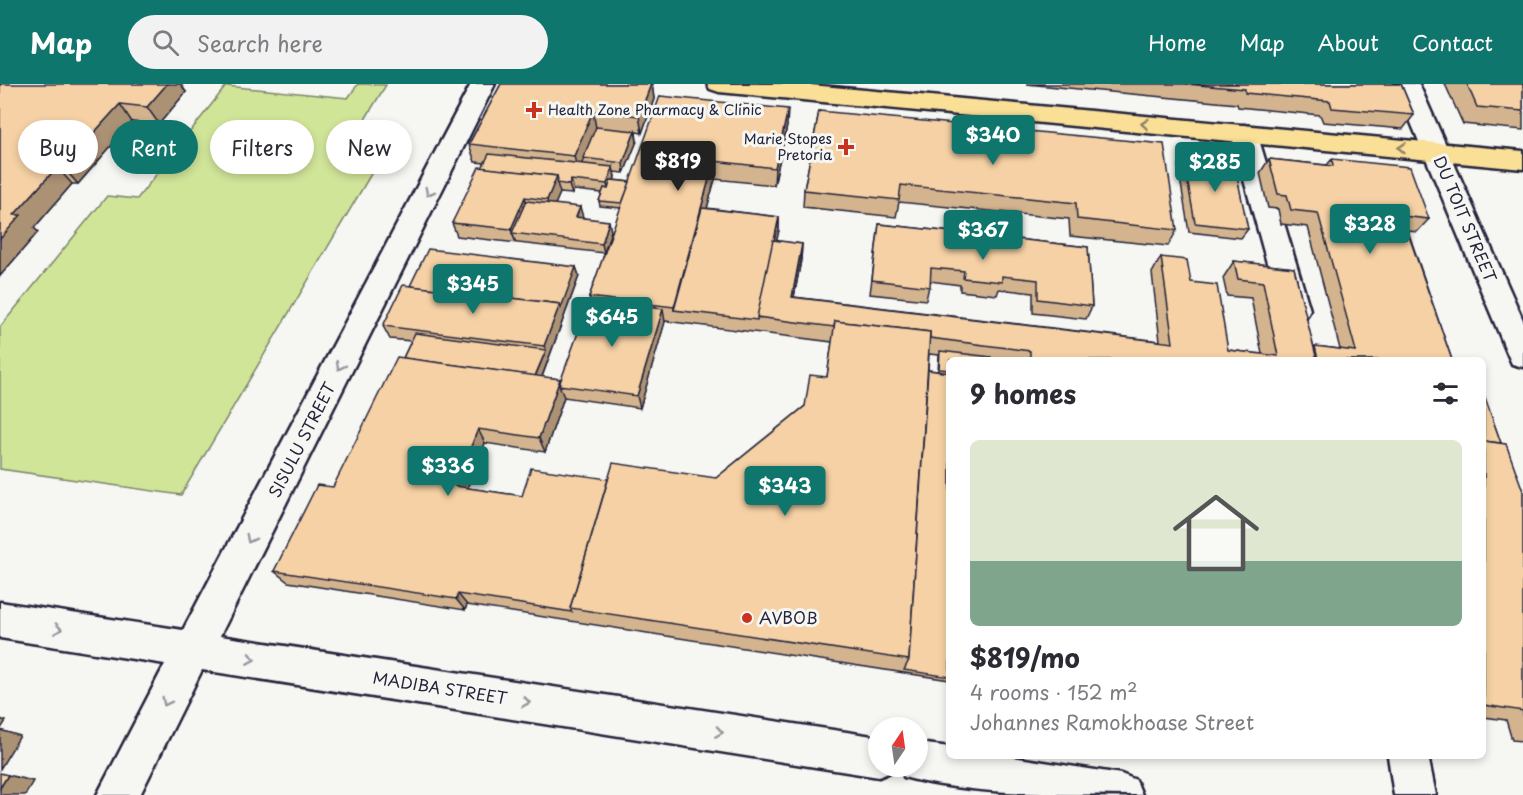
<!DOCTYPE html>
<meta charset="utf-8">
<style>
body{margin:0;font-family:"Playpen Sans",sans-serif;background:#f2f2f3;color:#2b2b33;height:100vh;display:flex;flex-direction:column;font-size:22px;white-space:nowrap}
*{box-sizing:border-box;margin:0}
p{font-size:20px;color:#7c7c81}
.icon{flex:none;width:33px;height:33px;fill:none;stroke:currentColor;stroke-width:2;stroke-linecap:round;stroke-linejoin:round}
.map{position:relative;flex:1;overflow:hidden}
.sheet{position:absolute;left:946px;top:273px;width:540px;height:402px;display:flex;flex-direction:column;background:#fff;border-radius:9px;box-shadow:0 3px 9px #0003}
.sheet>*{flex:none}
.top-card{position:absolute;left:18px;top:36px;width:570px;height:54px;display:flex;gap:12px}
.needle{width:39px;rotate:13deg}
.tools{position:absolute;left:868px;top:633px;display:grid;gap:12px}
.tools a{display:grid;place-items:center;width:60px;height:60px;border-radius:50%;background:#fff;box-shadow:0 3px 9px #0003;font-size:30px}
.price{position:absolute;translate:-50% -51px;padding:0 14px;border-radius:6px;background:#0f766e;color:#fff;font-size:20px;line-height:39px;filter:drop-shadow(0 2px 3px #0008)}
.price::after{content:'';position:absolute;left:50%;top:36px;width:18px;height:14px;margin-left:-9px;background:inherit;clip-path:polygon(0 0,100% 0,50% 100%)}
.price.current{background:#222;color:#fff}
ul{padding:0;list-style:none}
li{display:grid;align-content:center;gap:12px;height:318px;padding:0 24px}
li span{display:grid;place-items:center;height:186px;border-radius:9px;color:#555}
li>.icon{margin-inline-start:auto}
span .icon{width:108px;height:108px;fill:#fffc;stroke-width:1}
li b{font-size:26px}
h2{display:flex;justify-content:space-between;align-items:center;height:72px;padding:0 24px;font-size:26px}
.pill{padding:0 21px;border-radius:27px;background:#fff;box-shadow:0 3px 9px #0003;font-size:21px;line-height:54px}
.pill.current{background:#0f766e;color:#fff}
header{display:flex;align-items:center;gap:36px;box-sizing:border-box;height:84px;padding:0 30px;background:#0f766e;color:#fff}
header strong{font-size:28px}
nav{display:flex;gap:33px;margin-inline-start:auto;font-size:21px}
.search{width:420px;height:54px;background:#f2f2f3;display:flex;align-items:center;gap:15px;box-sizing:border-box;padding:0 21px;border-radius:33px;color:#7c7c81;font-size:22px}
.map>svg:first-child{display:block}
.green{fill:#d1e599;stroke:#7a846a;stroke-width:1.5}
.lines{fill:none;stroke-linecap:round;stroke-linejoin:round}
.minor-casing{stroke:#22223b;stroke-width:5}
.major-casing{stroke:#22223b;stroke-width:5}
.minor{fill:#f6f6f2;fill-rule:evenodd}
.major{fill:#fadf96;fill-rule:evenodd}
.wall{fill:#d3b48e;stroke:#22223b;stroke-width:1.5;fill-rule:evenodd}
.shaded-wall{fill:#ac9274;stroke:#22223b;stroke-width:1.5}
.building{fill:#f5d1a5;stroke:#22223b;stroke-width:1.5}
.oneway{stroke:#8e8068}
.oneway2{stroke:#9797a0}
.poi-dot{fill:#c8321e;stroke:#f6f6f2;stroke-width:2}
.labels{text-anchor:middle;stroke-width:6;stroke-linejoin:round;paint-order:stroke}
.far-poi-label{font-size:14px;fill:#22223b;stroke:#f6f6f2;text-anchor:start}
.street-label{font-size:16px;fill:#22223b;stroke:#f6f6f2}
.poi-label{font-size:16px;fill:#22223b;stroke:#f6f6f2;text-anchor:start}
</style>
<header>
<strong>Map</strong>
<div class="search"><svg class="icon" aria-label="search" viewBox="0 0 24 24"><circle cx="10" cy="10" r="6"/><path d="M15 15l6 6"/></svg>Search here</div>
<nav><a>Home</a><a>Map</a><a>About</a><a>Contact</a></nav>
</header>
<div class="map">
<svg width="1523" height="711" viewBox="0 0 1523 711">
<rect width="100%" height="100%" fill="#f6f6f2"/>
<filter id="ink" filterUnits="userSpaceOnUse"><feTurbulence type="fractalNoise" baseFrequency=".0167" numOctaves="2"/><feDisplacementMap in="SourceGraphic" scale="12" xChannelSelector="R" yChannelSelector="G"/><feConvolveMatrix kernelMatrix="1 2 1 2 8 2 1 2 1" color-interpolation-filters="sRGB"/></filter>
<g filter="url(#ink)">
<!-- green -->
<path class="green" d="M358,0l28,1 -22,36 36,4 -219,370 -181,-26v-142l107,-131 30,3 89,-113 122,12z"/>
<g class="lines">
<!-- minor casing -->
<g class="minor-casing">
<g id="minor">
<path d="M471,0h24l-275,552 659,101v29h16l-2,5 -14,6 -677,-107 -62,125h-43l68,-131 -165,-26v-36l183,28z"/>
<path d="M1395,0h24l104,236v47l-11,-3 -4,-9z"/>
<path d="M1244,41l9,2 4,6 53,177 -4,8 -11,3 -11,-3 -4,-8 -49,-177 4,-6z"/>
<path d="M918,659l32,4v9h55l116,18 15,6 6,15c-70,0 -175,0 -238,-18l-5,-11h19z"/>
<path d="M1388,672h40l8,39h-42z"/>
</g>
</g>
<!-- major casing -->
<g class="major-casing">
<path id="major" d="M707,0h93l723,67v18l-804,-77 -9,-3z"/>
</g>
<!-- minor -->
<use href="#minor" class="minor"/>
<!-- major -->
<use href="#major" class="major"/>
</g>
<!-- wall -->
<g class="wall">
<path d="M0,0l186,8 -27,32 -27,-2 -54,62h-6l-38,44 4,4 -38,44z"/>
<path d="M501,0h151l2,15 -12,34 -6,-1 1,9 -13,32 -10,-1 1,5 -1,3 16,2 157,-56 -13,59 -59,-6 -8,29 72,9v13l-3,11 26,3 -1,16 -7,37 366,44 -8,-68 9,-16 30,25 37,68 34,4 -11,-56 -24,-2 -4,-18 11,-17 60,7 19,80 2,-2 25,3 -32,-122 -27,-3 -3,-15 -10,-1 -8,-35 9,-14 58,6 5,-6 97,60 -12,13 -9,-1 44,129h-502v320l-483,-75 -2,5 -177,-28 -14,-11 59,-84 70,-129 8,-17 -21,-2 -7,-13 27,-40 166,-19 3,9 -37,101 18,2 1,3 29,-82 -1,-3 32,-89 -21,-2 -1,-5 3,-8 -28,-3 -2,4 -12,-1 -5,11 56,27 -7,22 -147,-17 -5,-13 33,-60 -10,-1 -6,-18zM665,237l167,21 -5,35 -22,29 -89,72 -108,1 -86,17 -55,-8 18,-45 60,9 19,-55 76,11zM929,270l10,1 -1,16 -10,-1z"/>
<path d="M1026,0h375l13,31 -11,14 -80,-7 -3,-7 -82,-8 -1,-3z"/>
<path d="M1445,0h78v46l-60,-6z"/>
<path d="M819,27l358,119 -9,16 -98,-10 -1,-17 -170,-17 -3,15 -93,-10 1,-17z"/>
<path d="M1183,72l65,73 -7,9 -52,-6 -11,-66z"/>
<path d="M879,140l209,23 4,59 -6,13 -53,-6v-20l-34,-4 -2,6 -37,-4v-6l-30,-4 -4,19 -56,-6z"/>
<path d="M1484,311l17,48 22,48v250l-11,-1 -6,-20 -22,-3z"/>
</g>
<!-- shaded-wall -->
<g class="shaded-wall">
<path d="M167,0h14l5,8 -27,32 -12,-17z"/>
<path d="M651,0h1l2,15 -12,34 -3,-17z"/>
<path d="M120,20l12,18 -54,62 -15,-17z"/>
<path d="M788,25l-1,17 -13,59 1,-17z"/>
<path d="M593,27l3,17 -18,45 -4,-17z"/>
<path d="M635,47l2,10 -13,32 -1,-10z"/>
<path d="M714,77l1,18 -36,131h-5v-3z"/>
<path d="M57,83l15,17 -38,44 4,4 -38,44v-37l14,-24z"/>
<path d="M613,83l2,10 -6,17 -2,-10z"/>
<path d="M557,92l2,7h-2l3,10 -9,21 -4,-14z"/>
<path d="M571,96l3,10 -2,4 -3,-9z"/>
<path d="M525,113l4,14 -17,22 4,10 -5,-14z"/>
<path d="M580,123l3,10 -4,10 -3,-10z"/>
<path d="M779,133v13l-19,88 -2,-1z"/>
<path d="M609,137l2,10 -7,22 -2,-9z"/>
<path d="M802,160l-1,16 -10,53 1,-16z"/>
<path d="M576,183l3,9 -42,114 -4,-8 13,-32 -2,-4 16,-42z"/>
<path d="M663,225l2,13 -25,86 -3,-12z"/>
<path d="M560,295l2,7 -3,-1 5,12 -19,55 -6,-14z"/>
<path d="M478,345l7,14 -22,56 -8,-13z"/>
<path d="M458,510l9,11 -2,5 -9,-11z"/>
<path d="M0,635l6,2 -6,9 20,6 -20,33z"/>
<path d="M8,691l25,6 -8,14h-25v-7z"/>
</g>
<!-- building -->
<g class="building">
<path d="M0,0h167l-20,23 -27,-3 -57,63h-6l-43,48h7l-21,24z"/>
<path d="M501,0h150l-12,32 -46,-5 -19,45 -105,-12z"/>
<path d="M1186,0h215l13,31 -82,-7 -2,-7 -85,-8v-4z"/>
<path d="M1467,0h56v27l-46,-4z"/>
<path d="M660,12l128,13 -13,59 -61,-7 -40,146 -85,-10z"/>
<path d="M819,27l345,33 13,86 -100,-11 -1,-16 -175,-18 -2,15 -95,-10z"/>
<path d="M596,43l39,4 -12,32 -40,-5z"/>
<path d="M489,70l124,13 -6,17 -36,-4 -2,5 -12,-2 1,-3 -1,-4 -75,-8z"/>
<path d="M1183,72l51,6 14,67 -53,-6z"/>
<path d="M1269,75l64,7 -1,-7 78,8 19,52 -27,-3 50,144h-134l-3,-14 41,5 -38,-138 -27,-3 -4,-15 -9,-1z"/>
<path d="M479,83l78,9 -10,24 -22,-3 -14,32 -59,-6z"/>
<path d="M611,96l19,2 -8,21 -23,-2 5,-13 4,1z"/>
<path d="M526,117l54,6 -4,10 33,4 -7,23 -90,-11z"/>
<path d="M702,124l77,9 -22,103 -83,-10z"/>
<path d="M879,140l209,23 4,59 -54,-7v-19l-36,-4v6l-39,-4 1,-7 -33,-3 -1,19 -58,-7z"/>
<path d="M773,156l29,4 -10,53 381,46 -12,-86 26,3 4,22 26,3 11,65 50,6 -15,-74 -25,-3 -4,-18 60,7 23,92h-287v-9l-100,-13v-6l-95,-11 -1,6 -77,-10z"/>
<path d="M428,165l148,18 -15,41 -1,-4 -150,-18z"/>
<path d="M403,201l157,19 -16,42 -161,-20z"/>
<path d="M590,216l73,9 -26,87 -78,-11z"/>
<path d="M835,237l95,11 -21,328 -339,-52 43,-145 103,15 89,-72 5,-31 17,2z"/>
<path d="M415,249l131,17 -11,26 -132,-18z"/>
<path d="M940,267l51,6v3h-41v10l-11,-1z"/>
<path d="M397,273l163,22 -21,59 -61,-9 -23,57 67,10 9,-28 77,11 -38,129 2,4 -114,-18 -2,5 -182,-28 43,-86 16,2z"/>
<path d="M928,286l22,3v304l-46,-7 5,-10z"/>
<path d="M1484,311l17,48 -17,-2z"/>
<path d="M1484,357l22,3 17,47v220l-39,-6z"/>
<path d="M0,689l8,2 -8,13z"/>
</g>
<!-- one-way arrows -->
<defs><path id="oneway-chevron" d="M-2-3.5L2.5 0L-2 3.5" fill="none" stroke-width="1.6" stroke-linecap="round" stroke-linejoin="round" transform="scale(1.5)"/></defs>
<g class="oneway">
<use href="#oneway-chevron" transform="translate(1145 40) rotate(-175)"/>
<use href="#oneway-chevron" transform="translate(1402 64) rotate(-175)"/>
</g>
<g class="oneway2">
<use href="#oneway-chevron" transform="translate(429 108) rotate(117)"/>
<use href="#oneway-chevron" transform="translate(340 282) rotate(117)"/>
<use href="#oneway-chevron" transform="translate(250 455) rotate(117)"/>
<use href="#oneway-chevron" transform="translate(58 545) rotate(9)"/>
<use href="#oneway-chevron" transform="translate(251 575) rotate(9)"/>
<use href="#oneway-chevron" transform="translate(166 618) rotate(117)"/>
<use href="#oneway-chevron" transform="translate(526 618) rotate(9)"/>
<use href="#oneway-chevron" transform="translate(719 648) rotate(9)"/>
</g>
</g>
<!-- markers -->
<g class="poi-dot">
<path d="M531 17h6v6h6v6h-6v6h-6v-6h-6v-6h6z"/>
<path d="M843 54h6v6h6v6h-6v6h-6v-6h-6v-6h6z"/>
<circle cx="747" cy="534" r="6"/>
</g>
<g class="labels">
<!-- far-poi labels -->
<g class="far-poi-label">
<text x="548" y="31">Health Zone Pharmacy &amp; Clinic</text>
<text x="832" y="60" text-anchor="end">Marie Stopes<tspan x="832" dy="16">Pretoria</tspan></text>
</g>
<!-- street labels -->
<g class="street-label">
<text transform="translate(1465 135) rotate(67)" y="6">DU TOIT STREET</text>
<text transform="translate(302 356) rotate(-63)" y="6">SISULU STREET</text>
<text transform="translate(440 604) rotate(9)" y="6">MADIBA STREET</text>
</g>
<!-- poi labels -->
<g class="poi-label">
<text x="759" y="540">AVBOB</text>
</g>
</g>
</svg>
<div class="tools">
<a><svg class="needle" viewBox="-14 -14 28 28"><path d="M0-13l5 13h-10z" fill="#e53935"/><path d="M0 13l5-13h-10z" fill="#7c7c81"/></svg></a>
</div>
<b class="price" style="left:993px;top:82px">$340</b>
<b class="price current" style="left:678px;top:108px">$819</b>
<b class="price" style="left:1215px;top:109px">$285</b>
<b class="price" style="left:1370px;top:171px">$328</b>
<b class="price" style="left:983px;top:177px">$367</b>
<b class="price" style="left:473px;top:231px">$345</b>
<b class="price" style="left:612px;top:264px">$645</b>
<b class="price" style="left:448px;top:413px">$336</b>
<b class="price" style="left:785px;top:433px">$343</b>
<div class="top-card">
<a class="pill">Buy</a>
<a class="pill current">Rent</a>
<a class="pill">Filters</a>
<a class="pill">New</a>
</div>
<section class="sheet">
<h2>9 homes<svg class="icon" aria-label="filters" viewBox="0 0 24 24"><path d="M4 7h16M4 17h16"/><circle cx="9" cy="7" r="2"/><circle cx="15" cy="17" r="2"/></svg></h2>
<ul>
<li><span style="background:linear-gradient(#dfe7d0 65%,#7fa58c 0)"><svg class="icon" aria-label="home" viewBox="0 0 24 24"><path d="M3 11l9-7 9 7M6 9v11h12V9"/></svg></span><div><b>$819/mo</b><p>4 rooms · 152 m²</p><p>Johannes Ramokhoase Street</p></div></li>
</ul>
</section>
</div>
